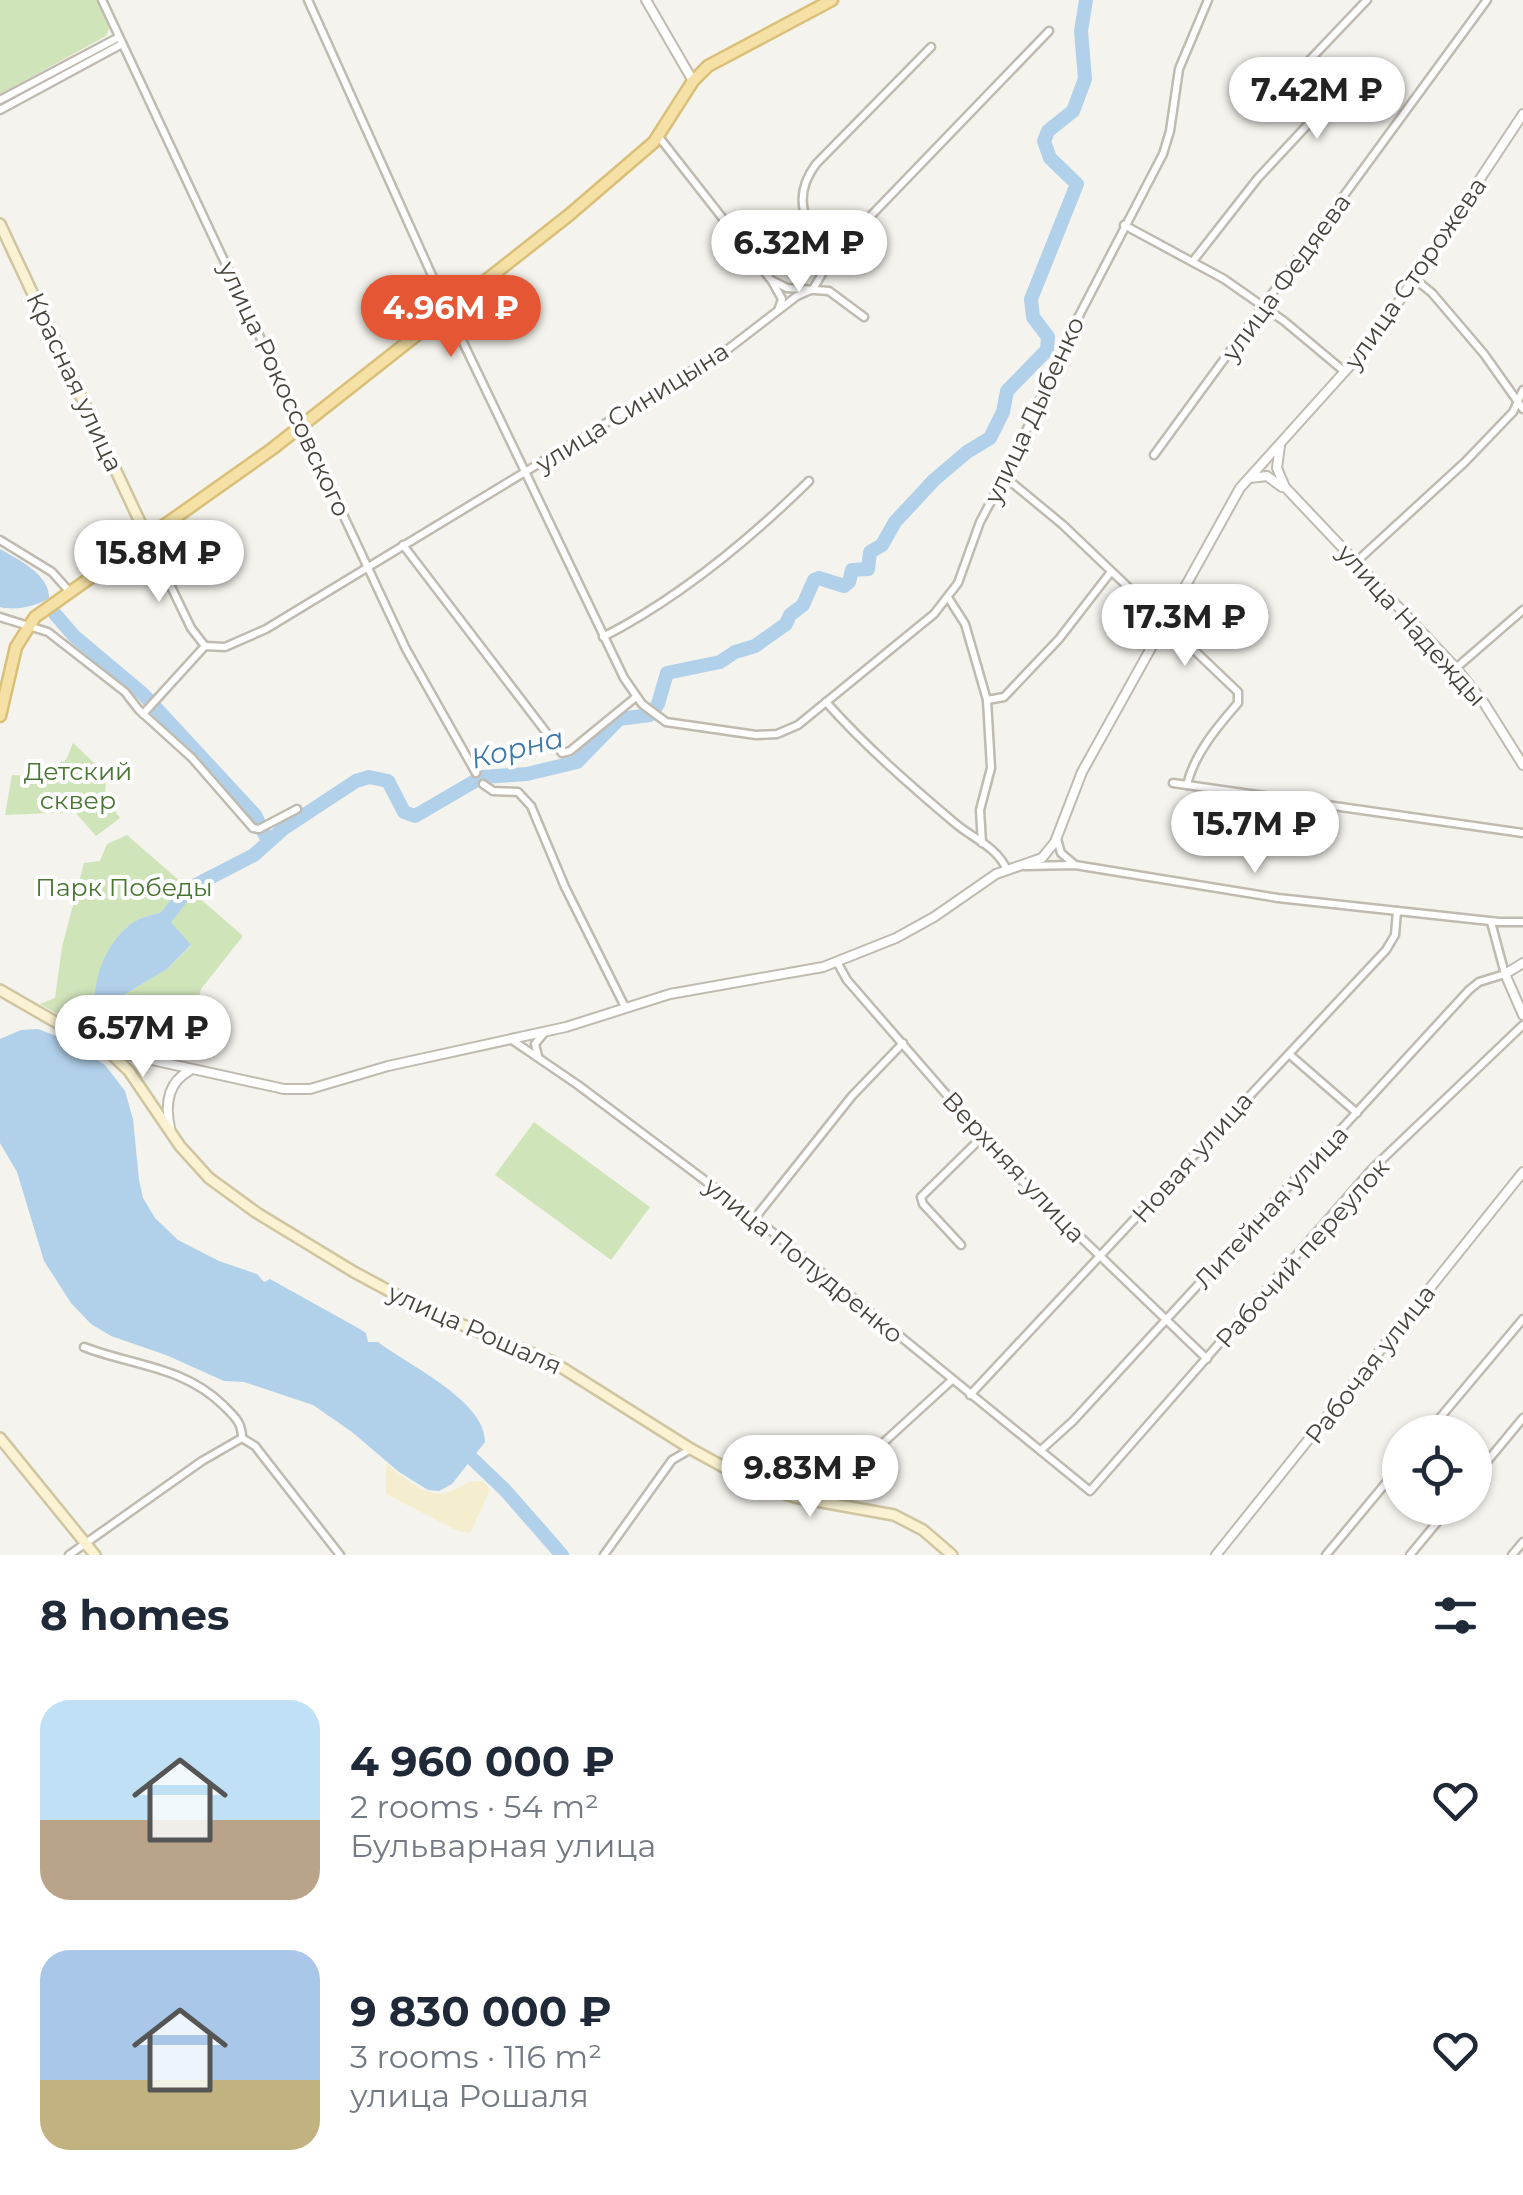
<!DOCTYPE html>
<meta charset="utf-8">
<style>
body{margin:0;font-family:Montserrat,sans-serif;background:#f6f6f7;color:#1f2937;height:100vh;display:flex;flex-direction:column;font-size:38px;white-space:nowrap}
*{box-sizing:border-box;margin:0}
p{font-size:32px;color:#747a83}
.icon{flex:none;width:55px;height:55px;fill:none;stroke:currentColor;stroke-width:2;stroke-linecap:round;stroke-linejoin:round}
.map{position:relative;height:1555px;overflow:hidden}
.details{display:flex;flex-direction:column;background:#fff;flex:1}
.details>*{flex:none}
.controls{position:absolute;left:1382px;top:1415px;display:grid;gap:20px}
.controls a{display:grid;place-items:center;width:110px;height:110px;border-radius:50%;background:#fff;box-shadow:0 2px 8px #0004;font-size:50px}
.price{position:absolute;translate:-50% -85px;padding:0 22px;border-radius:35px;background:#fff;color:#222;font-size:32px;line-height:65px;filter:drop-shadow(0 2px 5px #0008)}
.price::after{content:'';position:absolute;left:50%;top:60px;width:30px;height:22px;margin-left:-15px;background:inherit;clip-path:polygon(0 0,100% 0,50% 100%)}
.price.on{background:#e55634;color:#fff}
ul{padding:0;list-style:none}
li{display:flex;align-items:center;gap:30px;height:250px;padding:0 40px}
li span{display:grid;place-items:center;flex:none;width:280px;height:200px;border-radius:30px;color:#555}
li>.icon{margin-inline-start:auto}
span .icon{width:120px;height:120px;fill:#fffc;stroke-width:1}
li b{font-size:42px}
h2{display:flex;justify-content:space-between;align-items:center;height:120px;padding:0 40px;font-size:42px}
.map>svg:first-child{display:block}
.green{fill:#d0e4ba;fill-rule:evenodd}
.sand{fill:#f4edce}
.water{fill:#b1d0ea}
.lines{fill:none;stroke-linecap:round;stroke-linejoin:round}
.river{stroke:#b1d0ea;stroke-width:14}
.minor-casing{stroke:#c0bbb0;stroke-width:11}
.tertiary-casing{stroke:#c0bbb0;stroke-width:12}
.secondary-casing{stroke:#cfc6a1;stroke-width:14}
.primary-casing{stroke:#d9bf77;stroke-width:15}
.minor{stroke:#fff;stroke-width:6}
.tertiary{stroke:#fff;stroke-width:8}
.secondary{stroke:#faf2d2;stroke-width:9}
.primary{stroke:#f5e1a6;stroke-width:10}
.labels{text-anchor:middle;stroke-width:8;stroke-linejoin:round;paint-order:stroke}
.street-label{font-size:25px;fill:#49443b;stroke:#fff}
.park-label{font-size:25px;fill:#4a7633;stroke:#fff}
.water-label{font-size:28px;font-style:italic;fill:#3e79ab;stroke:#fff}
</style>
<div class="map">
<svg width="1523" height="1555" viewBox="0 0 1523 1555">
<rect width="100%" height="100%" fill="#f5f3ed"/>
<!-- green -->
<g class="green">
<path d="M0,0h100c5,12 14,24 6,36l-106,58z"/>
<path d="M73,743l33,31 -1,23 15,21 -24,18 -21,-24 -70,3 7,-40 16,1 38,-16z"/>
<path d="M127,835l116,101 -42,53 -17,69 -84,-19 -60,-35 15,-6 7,-51 22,-84 16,-2 7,-17zM162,912l29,34 -24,23 -55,33 -11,16 -25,4 4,-2 3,-19 12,-8c5,-27 17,-61 44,-74 7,-3 16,-4 23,-7z"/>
<path d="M534,1122l116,85 -39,53 -116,-85z"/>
</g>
<!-- sand -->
<path class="sand" d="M386,1463c14,12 39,35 59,30 16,-4 21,-15 39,-11l6,8 -20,43 -12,-2 -72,-37z"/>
<!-- water -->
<g class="water">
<path d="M0,549c19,11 50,26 49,49 -12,8 -33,13 -49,9z"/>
<path d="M162,912l29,33 -24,24 -55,33 -20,29 -17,-9 5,-3 -2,-10 17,-16c2,-26 18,-61 44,-74 7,-3 15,-4 23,-7z"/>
<path d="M38,1029l29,11 38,25 20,26 8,28 6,61 4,18 12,20 23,22 41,21 38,13 7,8 6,-3 88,49 8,5 2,9h10c30,23 108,59 107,100l-33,42 -13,7 -11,-1 -29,-18 -47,-40 -39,-27 -69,-23 -20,-1 -58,-26 -55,-19 -20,-12 -20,-21 -27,-42 -27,-89 -17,-29v-104l21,-9z"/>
</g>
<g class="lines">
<!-- river -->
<g class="river">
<path d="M55,614l19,22 69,58 112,121 13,26"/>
<path d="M157,929l31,-40 66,-34 29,-26 73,-48 13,-4 19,4 16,31 11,4 67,-39 45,-3 50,-12 42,-43 31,-4 8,-11 9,-31 53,-11 15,-10 20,-6 31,-22 4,-9 13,-10 11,-25 5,-2 25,8 5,-4 3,-12 16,-1 2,-17 12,-7 13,-23 39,-42 33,-28 23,-14 13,-26 4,-21 40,-41 1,-13 -15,-20 -2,-18 46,-115 -27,-26 -6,-17 4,-10 25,-20 12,-32 -4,-48 5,-31"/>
<path d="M460,1447l45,43 57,65"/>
</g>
<!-- minor casing -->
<g class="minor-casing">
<g id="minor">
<path d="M102,0l304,649 70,124"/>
<path d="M308,0l140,311 176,367 18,26 24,18 90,13 21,-1 21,-9 136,-111 24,-31 22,-61 33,-62 56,-125 94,-181 7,-23 9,-62 29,-69"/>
<path d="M0,100l119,-63"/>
<path d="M0,110l122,-66"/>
<path d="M659,137l112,143 16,8 42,3 35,26"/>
<path d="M1124,225l100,54 60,42 61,51"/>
<path d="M834,254c-29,-26 -44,-55 -18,-90l115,-117"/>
<path d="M1193,261l65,-83 69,-74c-2,-15 -20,-23 -22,-39l62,-65"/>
<path d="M1416,280l16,13 52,61 39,55"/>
<path d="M773,283l9,16 -3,9"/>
<path d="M1154,455l333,-455"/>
<path d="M1005,477l58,48 175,167v11c-20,23 -44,51 -51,82"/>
<path d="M148,539l43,89 14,18"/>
<path d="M0,540l52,32 17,19"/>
<path d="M403,545l159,208 8,-2 66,-54"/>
<path d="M1356,562l109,-100 48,-50 10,-22"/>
<path d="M949,599l16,25 22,76 4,68 -11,42 2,33"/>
<path d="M0,617l48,15 77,60 14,18 53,48 61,70 6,1 38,-20"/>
<path d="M603,637c76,-39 146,-97 206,-156"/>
<path d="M1456,668l67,-58"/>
<path d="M987,700l17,-3 55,-58 51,-66"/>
<path d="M826,702c39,44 85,84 130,122 18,15 41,23 51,46"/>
<path d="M143,714l62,-68 20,1 41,-18 462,-280 69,-53 16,-7 21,-35 215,-223"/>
<path d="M1173,783l350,50"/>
<path d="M483,784l10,7 25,1 13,14 34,81 60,120"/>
<path d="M1057,839l4,14 13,11"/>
<path d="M1025,866l50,-1 203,33 221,24h24"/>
<path d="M837,962l10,18 171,197 189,182"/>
<path d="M512,1040l66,45 177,133 335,273 281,-321 152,-145"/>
<path d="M1289,1054l68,59"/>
<path d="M538,1056l-3,-12 9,-11"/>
<path d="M755,1218l97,-122 51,-53"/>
<path d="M961,1245l-38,-41 -2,-7 61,-60"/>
<path d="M84,1347c49,19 99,19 139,58 11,11 19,17 19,33"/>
<path d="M970,1395l416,-445 9,-15 2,-24"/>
<path d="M1428,1432l95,-113"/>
<path d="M1041,1450l32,-29 396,-431 10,-8 26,-8 -14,-52"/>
<path d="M1475,1476l48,-58"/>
<path d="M831,1504l29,-40 92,-84"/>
<path d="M69,1555l133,-94 40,-23 13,8 85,109"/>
<path d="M604,1555l68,-95 19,-11"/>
<path d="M1326,1555l74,-89"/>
<path d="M1410,1555l39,-47"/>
<path d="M1512,1555l11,-13"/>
</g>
</g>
<!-- tertiary casing -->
<g class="tertiary-casing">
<g id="tertiary">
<path d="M646,0l47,81"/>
<path d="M1280,446l-3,22 8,19 171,181 28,35 39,62"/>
<path d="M1250,478l17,-2 15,11"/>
<path d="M1523,963l-18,11 18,41"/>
<path d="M111,1051l173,38h26l78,-23 178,-39 104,-33 153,-27 73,-29 38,-21 62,-43 46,-16 13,-16 27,-70 158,-284 134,-149 149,-225"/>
<path d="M170,1128c-5,-23 -3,-45 19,-57"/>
<path d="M1216,1555l307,-383"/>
</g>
</g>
<!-- secondary casing -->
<g class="secondary-casing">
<g id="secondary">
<path d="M0,224l148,315"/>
<path d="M0,990l111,64 18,17 51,75 29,32 48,35 97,59 67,36 132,54 138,87 60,33 43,15 100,18 29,15 29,25"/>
<path d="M0,1438l95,117"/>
</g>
</g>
<!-- primary casing -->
<g class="primary-casing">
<path id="primary" d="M0,716l16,-69 19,-30 237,-168 297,-234 85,-73 39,-61 15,-15 124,-66"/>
</g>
<!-- minor -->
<use href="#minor" class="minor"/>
<!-- tertiary -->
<use href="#tertiary" class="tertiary"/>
<!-- secondary -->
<use href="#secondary" class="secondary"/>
<!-- primary -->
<use href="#primary" class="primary"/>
</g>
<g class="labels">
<!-- street labels -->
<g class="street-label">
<text transform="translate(1415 273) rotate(-55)" y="9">улица Сторожева</text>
<text transform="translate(1286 277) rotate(-54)" y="9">улица Федяева</text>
<text transform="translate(75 382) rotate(65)" y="9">Красная улица</text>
<text transform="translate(285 389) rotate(65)" y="9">улица Рокоссовского</text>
<text transform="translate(632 407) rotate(-32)" y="9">улица Синицына</text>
<text transform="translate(1034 410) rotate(-65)" y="9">улица Дыбенко</text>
<text transform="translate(1412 625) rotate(48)" y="9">улица Надежды</text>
<text transform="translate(1192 1157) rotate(-48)" y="9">Новая улица</text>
<text transform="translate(1014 1167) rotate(47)" y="9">Верхняя улица</text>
<text transform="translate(1271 1207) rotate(-47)" y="9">Литейная улица</text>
<text transform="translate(1302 1253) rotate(-48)" y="9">Рабочий переулок</text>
<text transform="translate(804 1260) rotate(39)" y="9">улица Попудренко</text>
<text transform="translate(475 1329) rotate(24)" y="9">улица Рошаля</text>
<text transform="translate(1370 1364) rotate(-52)" y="9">Рабочая улица</text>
</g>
<!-- park labels -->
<g class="park-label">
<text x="78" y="780">Детский<tspan x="78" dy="29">сквер</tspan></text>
<text x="124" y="896">Парк Победы</text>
</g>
<!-- water labels -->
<g class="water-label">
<text transform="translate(517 748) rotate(-14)" y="10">Корна</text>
</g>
</g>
</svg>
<div class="controls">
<a><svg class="icon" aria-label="locate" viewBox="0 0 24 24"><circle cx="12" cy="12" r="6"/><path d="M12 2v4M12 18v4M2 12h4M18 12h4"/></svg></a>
</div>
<b class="price" style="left:1317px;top:142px">7.42M ₽</b>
<b class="price" style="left:799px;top:295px">6.32M ₽</b>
<b class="price on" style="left:451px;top:360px">4.96M ₽</b>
<b class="price" style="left:159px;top:605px">15.8M ₽</b>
<b class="price" style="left:1185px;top:669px">17.3M ₽</b>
<b class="price" style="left:1255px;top:876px">15.7M ₽</b>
<b class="price" style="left:143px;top:1080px">6.57M ₽</b>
<b class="price" style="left:810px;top:1520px">9.83M ₽</b>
</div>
<section class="details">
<h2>8 homes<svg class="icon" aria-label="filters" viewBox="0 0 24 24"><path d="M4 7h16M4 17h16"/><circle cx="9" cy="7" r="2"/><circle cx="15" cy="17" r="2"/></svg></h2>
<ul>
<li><span style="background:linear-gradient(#bfe0f5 60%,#b9a48a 0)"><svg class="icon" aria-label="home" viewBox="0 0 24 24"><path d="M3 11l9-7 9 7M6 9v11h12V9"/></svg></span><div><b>4 960 000 ₽</b><p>2 rooms · 54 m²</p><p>Бульварная улица</p></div><svg class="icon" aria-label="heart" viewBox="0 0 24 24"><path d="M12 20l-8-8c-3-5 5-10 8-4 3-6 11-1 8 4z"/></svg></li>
<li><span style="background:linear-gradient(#a9c7e8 65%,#c2b280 0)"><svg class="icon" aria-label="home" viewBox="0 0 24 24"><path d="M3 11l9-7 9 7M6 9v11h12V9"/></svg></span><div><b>9 830 000 ₽</b><p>3 rooms · 116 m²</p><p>улица Рошаля</p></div><svg class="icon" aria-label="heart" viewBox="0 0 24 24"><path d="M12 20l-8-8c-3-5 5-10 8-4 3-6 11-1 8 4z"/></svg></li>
</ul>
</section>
